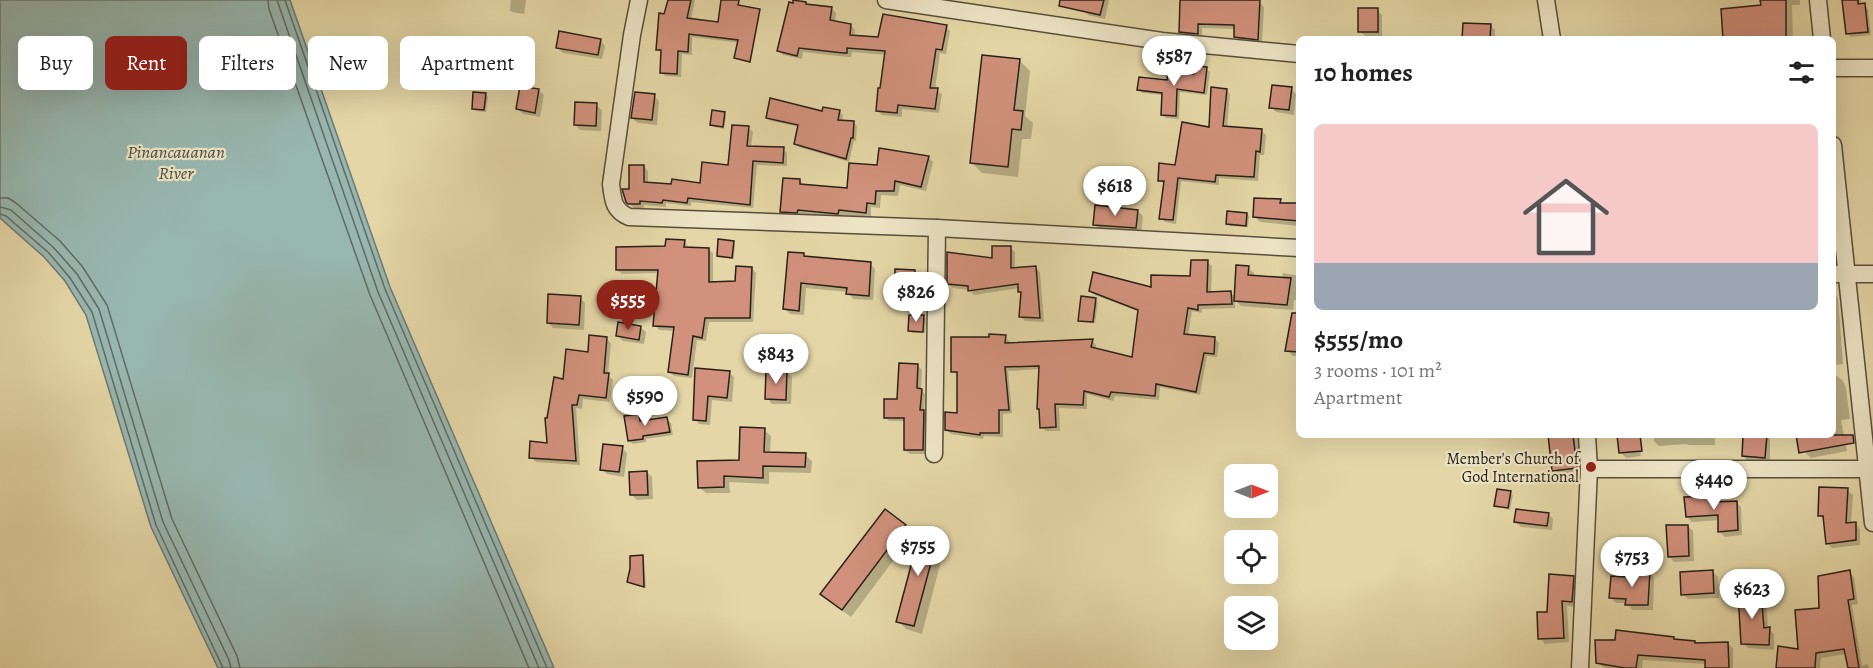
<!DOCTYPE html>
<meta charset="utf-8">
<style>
body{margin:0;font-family:Alegreya,serif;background:#f6f6f6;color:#222;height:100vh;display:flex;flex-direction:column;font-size:22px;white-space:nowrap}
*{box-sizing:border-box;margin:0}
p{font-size:20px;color:#767676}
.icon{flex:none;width:33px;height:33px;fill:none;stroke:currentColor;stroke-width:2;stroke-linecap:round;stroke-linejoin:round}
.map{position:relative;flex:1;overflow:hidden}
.drawer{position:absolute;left:1296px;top:36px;width:540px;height:402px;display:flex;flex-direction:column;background:#fff;border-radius:9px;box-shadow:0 6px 24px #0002}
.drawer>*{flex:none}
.hud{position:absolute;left:18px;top:36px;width:570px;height:54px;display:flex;gap:12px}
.needle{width:39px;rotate:90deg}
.controls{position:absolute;left:1224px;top:464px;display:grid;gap:12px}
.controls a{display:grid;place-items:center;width:54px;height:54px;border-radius:9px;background:#fff;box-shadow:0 6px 24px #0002;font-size:30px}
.price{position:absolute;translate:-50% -51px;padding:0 14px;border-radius:21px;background:#fff;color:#222;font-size:20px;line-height:39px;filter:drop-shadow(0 2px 3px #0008)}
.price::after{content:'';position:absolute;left:50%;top:36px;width:18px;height:14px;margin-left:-9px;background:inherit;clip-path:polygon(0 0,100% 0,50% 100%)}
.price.current{background:#8f2418;color:#fff}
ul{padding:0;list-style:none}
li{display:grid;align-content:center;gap:12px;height:318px;padding:0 18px}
li span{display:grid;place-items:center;height:186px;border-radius:9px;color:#555}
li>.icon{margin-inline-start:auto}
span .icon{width:108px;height:108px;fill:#fffc;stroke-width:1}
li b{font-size:26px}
h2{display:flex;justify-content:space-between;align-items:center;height:72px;padding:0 18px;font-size:26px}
.tag{padding:0 21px;border-radius:9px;background:#fff;box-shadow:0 6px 24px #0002;font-size:21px;line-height:54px}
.tag.current{background:#8f2418;color:#fff}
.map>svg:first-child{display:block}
.water{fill:#98b7b0;stroke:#6c7b73;stroke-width:1.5}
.shadow{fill:#0003}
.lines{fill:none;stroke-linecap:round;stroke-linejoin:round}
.shore{stroke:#606c64;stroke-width:1.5}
.building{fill:#d1917c;stroke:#292117;stroke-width:1.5}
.street-casing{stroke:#584e3b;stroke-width:19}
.street{stroke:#ede4c5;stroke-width:16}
.poi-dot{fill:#8f2418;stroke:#ede4c5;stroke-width:2}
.labels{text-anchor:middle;stroke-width:4.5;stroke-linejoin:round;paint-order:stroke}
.poi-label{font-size:16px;fill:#292117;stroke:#ede4c5;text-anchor:end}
.water-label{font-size:18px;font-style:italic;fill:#4a4e45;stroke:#ede4c5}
</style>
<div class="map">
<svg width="1873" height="668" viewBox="0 0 1873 668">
<rect width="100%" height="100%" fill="#e4d6a6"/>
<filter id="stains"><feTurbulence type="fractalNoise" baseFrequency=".00333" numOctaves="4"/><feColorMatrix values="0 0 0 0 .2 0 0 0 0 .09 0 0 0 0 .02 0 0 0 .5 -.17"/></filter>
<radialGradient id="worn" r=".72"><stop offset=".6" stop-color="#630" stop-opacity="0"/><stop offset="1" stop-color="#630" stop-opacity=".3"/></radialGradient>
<!-- water -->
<path class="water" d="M0,0h290l100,287 164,381h-336l-67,-141 -65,-212 -21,-34 -21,-24 -44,-39z"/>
<!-- shadow -->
<g class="shadow">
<path d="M511,0h15l-2,14 -12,-2 -2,-2z"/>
<path d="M669,0h26l-4,20 28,4 4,-24 15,2 4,5 7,37 -57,-7v18l-10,-1 -1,23 -16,-1 -4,-4 1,-18 -4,-5z"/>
<path d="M1085,0h24l-4,19 -17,-4 -5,-5z"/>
<path d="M1182,0l77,2 5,5 -2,37 -22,-3 -5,-4v-8l-33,-1v10l-16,-2 -5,-5z"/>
<path d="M1763,0h37v5h-8l1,34h-68l41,-24z"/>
<path d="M1841,0h20v5h3l4,4 3,26 -20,2 -4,-4 -3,-29z"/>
<path d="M805,3l3,3 23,2 5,5 -1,9 16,3 4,5 -1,7 25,2 67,-12 4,4 -4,23 -6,-1 -5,37 7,4 -3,19 -37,-4v8l-20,-2 -5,-5 9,-55 -34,-3 -1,5h-3l-45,-5 -1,7 -19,-4 -5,-5z"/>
<path d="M1377,10l5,5v21h-17l-5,-5z"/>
<path d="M1490,25l5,5v9h-31z"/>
<path d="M600,40l5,6 -3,13 -39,-6 -5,-5z"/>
<path d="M1019,60l11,11 -5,45 8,7 -2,16h-9l-4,38 -36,-4 -11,-11z"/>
<path d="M1206,69l4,3 -3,23 -27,-3 -1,27 -13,-1 -3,-3 1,-20 -22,-2 -3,-4 56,-13z"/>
<path d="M1291,89l5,5 -2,21 -18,-3 -5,-5z"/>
<path d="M538,90l6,5 -4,22 -17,-3 -5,-5z"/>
<path d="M1226,90l4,4 -3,34 34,3 5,4 -2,20h-4l-2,26 -39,-3v7l-38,-4 -5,43 -11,-2 -4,-4 3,-34 -5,-4 17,-14 35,-37z"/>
<path d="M486,95l2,2 -2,15 -10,-1 -3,-2z"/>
<path d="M654,96l5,5 -2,24 -19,-2 -6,-5z"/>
<path d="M596,105l6,5 -1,21 -21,-1 -5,-5z"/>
<path d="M839,111l4,4 -1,7 12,1 3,3 -1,15h-2l-5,21 -50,-15 -3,-3 4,-17 -29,-6 -3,-3z"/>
<path d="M724,114l2,2 -2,13 -10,-2 -3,-2z"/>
<path d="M748,128l5,4 -2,15 32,2 4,4v13l-30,-1 -4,43 -62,-6v4l-25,-3v4l-22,-2v3h-10l-5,-5 2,-13 13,-24 4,5v12l24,2 29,-1 28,-18z"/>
<path d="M928,157l5,5 -7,29 -26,-6 -2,11 -17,-1 -1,13 -9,-1v10l-28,-2v3l-41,-4v3l-15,-1 -5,-5 17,-31 6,6 44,4 30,-23z"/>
<path d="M1280,201l3,3h16v22l-39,-4 -5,-5z"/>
<path d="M1137,211l6,5 -2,17 -41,-3 -5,-5z"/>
<path d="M1247,214l2,2 -1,11 -18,-1 -2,-3z"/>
<path d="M684,241l4,5v2l20,1 5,4v30l24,-1 15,-14 4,5 -3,49h-44l-3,19 -9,-1 -5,38 -18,-2 -5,-5 6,-40 -16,-1 -4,-5 4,-52 -37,1 -5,-4 49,-23z"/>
<path d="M733,242l2,2 -1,15 -14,-2 -2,-2z"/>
<path d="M1010,248l5,4v17l20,-2 5,5 4,50 -19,-1 -4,-4 1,-23 -2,-6 -46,7 -5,-5 -16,-2 -5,-4 45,-24z"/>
<path d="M803,255l4,3 63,6 5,5 -2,31 -20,-1 -5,-7 -42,-4 -2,27 -14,-1 -5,-5z"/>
<path d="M1207,262l5,4 -1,27h20l4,4 13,-29 6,5 -1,4 29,2 1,-6 16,3v24h-5l-1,10 -52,-4 -6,-6v8l-33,1v4l-10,-2 -4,25 27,3 4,4 -2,14 -10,-1 -7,39 -40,-8 -1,13 -44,-4 -2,5 -26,-7v15l-28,-1 1,23h-14l-4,-4 -2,-58 -32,2 4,42 -9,1v23l-19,-1 -1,3 -32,-5 -5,-5 12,-14v-40l-6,-4 53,-34 4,4v3l83,-3 4,4 -1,5 38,9 7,-47 -45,-17 -5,-5 62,-1 39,-11z"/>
<path d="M915,271l5,5 -1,27 -18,-1 -5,-5z"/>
<path d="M1833,293l5,5 5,66 -8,1 1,10 7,6 3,7 4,31 -9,1 6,31 -36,7 -6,-6 -1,-17h29z"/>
<path d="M580,298l5,5 -1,27 -31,-2 -5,-5z"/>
<path d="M1095,300l3,2 -3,21 -13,-1 -3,-2z"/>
<path d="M924,317l2,2 -1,14h-13l-2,-3z"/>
<path d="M1299,325v31h-6l-6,-6z"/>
<path d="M640,327l6,5 -2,12 -21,-3 -5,-5z"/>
<path d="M606,338l5,5 -3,32 5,5 -3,22 -27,-3 -1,10 -6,-1 4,57 -44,-3 -5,-5 18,-13 15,-63 25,-28z"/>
<path d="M918,366l4,4 -1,20 4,4 -1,18 4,4 -1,38h-17l-5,-4v-29h-16l-4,-4 13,-16z"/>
<path d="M696,370l33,3 5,4 -2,25 -20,-2 -2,25 -11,-1 -4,-5z"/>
<path d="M787,372l5,5 -1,27h-19l-5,-6z"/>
<path d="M639,415l4,7 24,-3 4,4 2,12 -27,4v3l-13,2 -4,-3z"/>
<path d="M764,430l7,6 -1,17 35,2 7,6 -1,12 -42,-1v12l-40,-2 1,11h-24l-7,-6 41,-26z"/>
<path d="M1550,435h30l4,40 -22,3 -8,-8z"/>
<path d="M1619,435h19l3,21 -15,2 -5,-5z"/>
<path d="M1654,435h61v10h-27l-2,-1 -27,2 -5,-5z"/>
<path d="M1745,435h25v27l-22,-1 -5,-5z"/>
<path d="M622,448l5,5 -3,24 -17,-3 -6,-5z"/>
<path d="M647,472l5,5 1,22 -16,1 -5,-5z"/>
<path d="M1498,490l15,5 -3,15 -14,-5z"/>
<path d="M1847,490l6,5 -2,29h4l5,5v16l-28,3 -5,-5 -2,-22 -5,-6z"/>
<path d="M1711,497l6,6 19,-1 5,5 1,28 -17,2 -5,-5v-12l-28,2 -5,-5z"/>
<path d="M885,511l28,23 -62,83 -21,-15z"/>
<path d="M1548,514l5,5 -1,11 -31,-3 -5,-5z"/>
<path d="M1687,526l6,5 1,30 -20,1 -5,-6z"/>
<path d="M938,534l8,8 -24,92 -16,-5 -8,-8z"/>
<path d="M642,556l2,3 2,29 -18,-7z"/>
<path d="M1649,572l5,6 -1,32h-21l-5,-7h-11l-5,-5 17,-19z"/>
<path d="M1713,572l5,5 1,21 -31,1 -5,-5z"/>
<path d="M1849,572l5,5 4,27 -6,1 10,61 5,-2 3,4h-20l-4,-14 -25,4 -1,10h-42l22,-18 21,-40z"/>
<path d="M1573,577l5,6 -1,24 -10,-1 2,36 -24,2 -5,-6 8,-25z"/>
<path d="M1761,593l5,5 2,31 6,5v16l-26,-2 -5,-5z"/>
<path d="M1673,638l3,3 18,1 2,2 31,-1 6,5v20h-27v-4l-63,-4 -1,8h-35l-4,-1 -5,-5 19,-20z"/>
</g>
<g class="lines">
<!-- shore -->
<g class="shore">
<path d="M268,0l1,9 101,286 159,373"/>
<path d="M277,0l101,292 161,376"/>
<path d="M285,0l100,289 162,379"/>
<path d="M0,198h8l8,5 44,38 22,25 25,39 65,214 65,137 3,12"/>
<path d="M0,207l11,3 43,38 23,26 22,35 64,213 66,138 2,8"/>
<path d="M0,214l6,2 43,37 21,25 22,34 64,213 67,143"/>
</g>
</g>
<!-- building -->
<g class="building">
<path d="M668,0h23l-4,18 31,4 3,-22h18l-1,5 22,4 -10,53 -16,-4 4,-18 -49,-6 -1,18 -10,-1 -1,23 -17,-1 1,-23h-5l3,-37 5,1z"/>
<path d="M793,0l13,2v2l26,3 -2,13 21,4 -1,11 28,2 5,-23 64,11 -5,25 -6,-1 -6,39h8l-3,21 -37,-4 -1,8 -21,-2 2,-23h2l5,-37 -38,-3v5h-4l-44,-5 -2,8 -20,-5 12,-49 4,1z"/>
<path d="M1060,0h44l-4,15 -41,-9z"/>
<path d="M1180,0h80l-2,40 -24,-3v-12l-36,-1v10l-19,-2z"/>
<path d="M1760,0h26v39h-63l-2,-30 40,-4z"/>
<path d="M1842,0h16v4l7,-1 3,29 -22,2z"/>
<rect x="1358" y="8" width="20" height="24"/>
<path d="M1463,23l28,1 -1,15h-28z"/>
<path d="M559,31l42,8 -3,16 -42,-7z"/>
<path d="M982,55l38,4 -6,51 9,1 -2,19 -9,-1 -4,38 -38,-4z"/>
<path d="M1195,66l12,1 -3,26 -27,-4 -1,27 -15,-1 1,-22 -25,-3 2,-13 28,3 1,-9 26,3z"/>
<path d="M1272,85l20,2 -3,23 -20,-2z"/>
<path d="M520,86l19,3 -4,24 -19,-4z"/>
<path d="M1211,87l16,2 -4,37 39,3 -2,23 -4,-1 -2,26 -38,-2 -1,7 -37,-4 -5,42 -14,-1 5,-38h-6l1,-18 16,2 7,-43 27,5z"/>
<path d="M473,92l13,1 -2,17 -12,-1z"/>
<path d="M635,92l20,2 -3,26 -21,-2z"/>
<path d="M770,98l52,13 1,-4 17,3 -2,10 16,1 -1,17h-2l-5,21 -52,-15 4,-19 -32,-7z"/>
<path d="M575,102l22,1 -1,23 -22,-1z"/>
<path d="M712,110l13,2 -2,15 -13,-2z"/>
<path d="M732,125l17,1 -2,20 37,1 -1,16 -30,-2 -3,44 -62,-7 -1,5 -24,-3 -1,3 -22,-2v3h-12l-2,-2 -4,-13h7v-24h15v17l27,2 1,-5 28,4 2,-21 26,3z"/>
<path d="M879,148l50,8 -8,31 -26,-6 -1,10h-18l-1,13 -8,-1 -1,10 -27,-3 -1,4 -40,-4 -1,3 -17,-1 3,-34 17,1v5l47,4 2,-25 28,2z"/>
<path d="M1254,198l27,1 -1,4h19v18l-46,-4z"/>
<path d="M1095,205l43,5 -2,18 -43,-3z"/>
<path d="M1227,211l20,2 -1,13 -20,-2z"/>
<path d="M666,239l19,1 -1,7 25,1v34l26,-1 1,-15 16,1 -2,51h-45l-3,20 -9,-2 -5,39 -20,-3 6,-45 -21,-1 5,-56h-42v-23l49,-1z"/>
<path d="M718,239l16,2 -2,17 -15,-2z"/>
<path d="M992,246h19v22l25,-2 4,52 -21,-1 2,-25h-3v-8l-50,7v-5l-21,-2v-32l45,6z"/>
<path d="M788,252l16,1v3l67,6 -2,34 -23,-2 1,-6 -46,-5 -2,28 -16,-2z"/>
<path d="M1191,260h17l-1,32 24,-1 1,13 -34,1v5l-10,-2 -4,26 31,3 -1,17 -10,-1 -8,39 -40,-8 -1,12 -44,-4 -2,5 -25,-6 -1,14 -28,-1 1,23 -16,1 -1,-19h-2l2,-43 -34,1 4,43h-10v23h-19v2l-35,-5v-18l12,1v-41h-6v-35h38v-3l17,1 -1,8 88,-4 -2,8 41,10 6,-47 -49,-19 4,-19 58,15v-12l39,1z"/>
<path d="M1236,265l13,1 -1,9 43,3 -4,27 -53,-4z"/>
<path d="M895,269l20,1v28h-21z"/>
<path d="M548,294l33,2 -2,29 -32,-2z"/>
<path d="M1081,296l15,2 -3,24 -15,-1z"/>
<path d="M1292,313h7v39l-14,-1z"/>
<path d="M909,315h15l-1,17 -15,-1z"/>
<path d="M618,322l23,4 -2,14 -23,-4z"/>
<path d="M589,335l18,2 -3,36h5l-3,25 -27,-3 -2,10h-5l4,56 -47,-3 1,-17 17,2 -2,-25h2l7,-41 9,2 3,-30 22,3z"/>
<path d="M899,363l19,1 -1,24 5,1 -2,21h4l-1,40h-19v-32h-20v-19h13z"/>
<path d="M695,368l35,3 -3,27 -19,-2 -2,25 -13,-1z"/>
<path d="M766,370h21l-1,30 -21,-1z"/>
<path d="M639,414l1,7 27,-4 3,15 -27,4v3l-15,2 -4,-25z"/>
<path d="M740,427l25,1 -1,24 42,1 -1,14 -42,-1v12l-39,-2v11l-26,1 -1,-27 42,-1z"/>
<path d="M1548,435h25l4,33 -25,3z"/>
<path d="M1617,435h23l2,16 -23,2z"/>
<path d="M1743,435h24l-2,23 -23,-2z"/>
<path d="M1796,435h57l1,8 -55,10z"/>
<path d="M603,444l20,2 -4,26 -19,-2z"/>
<path d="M647,471l1,24h-18l-1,-23z"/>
<path d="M1819,487l29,1 -2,35 10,-1v18l-30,4 -3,-28h-5z"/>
<path d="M1497,489l14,2 -3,17 -14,-2z"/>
<path d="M1711,496l1,6 25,-1 1,29 -20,2v-17l-32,2 -2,-20z"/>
<path d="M885,509l21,16 -64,85 -22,-16z"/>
<path d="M1516,509l33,4 -2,13 -33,-4z"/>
<path d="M1666,525h22l1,31 -21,1z"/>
<path d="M921,528l18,5 -25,93 -18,-4z"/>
<path d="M643,555l1,32 -17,-5 3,-13v-13z"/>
<path d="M1627,569l23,2 -2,34h-23l1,-6 -17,-1 2,-22 16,1z"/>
<path d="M1713,570l1,23 -33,2 -1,-23z"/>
<path d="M1850,570l4,29 -6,1 11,68h-11l-4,-19 -28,4 -1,15h-39l2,-22 20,3 -3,-39 24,-2 -1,-32z"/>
<path d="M1549,574l25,2 -2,26 -10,-1 2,37 -26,1 -1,-27h10z"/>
<path d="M1761,592l3,36 6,-1 -1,18 -28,-1 -3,-51z"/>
<path d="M1616,630l58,7v2l21,2v2l33,-1 1,26h-24v-8l-67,-5 -2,13h-11l-29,-5 -1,-23h20z"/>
</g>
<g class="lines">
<!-- street casing -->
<g class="street-casing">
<g id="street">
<path d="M639,0l-7,35 -21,149c2,16 2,26 18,33l308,11 362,20"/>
<path d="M886,0l276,41 137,13"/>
<path d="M1546,0l6,39"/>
<path d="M1818,0l4,39"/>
<path d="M1833,68h40"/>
<path d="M1833,145l40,378"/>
<path d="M1833,274h40"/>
<path d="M934,454l3,-226"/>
<path d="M1589,469h284"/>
<path d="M1580,668l9,-199 -2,-34"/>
</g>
</g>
<!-- street -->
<use href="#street" class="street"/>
</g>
<!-- markers -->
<circle class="poi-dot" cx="1591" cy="467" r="6"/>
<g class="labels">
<!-- poi labels -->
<g class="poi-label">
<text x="1579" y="464">Member's Church of<tspan x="1579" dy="18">God International</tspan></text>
</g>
<!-- water labels -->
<g class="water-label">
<text x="176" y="158">Pinancauanan<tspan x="176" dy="21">River</tspan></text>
</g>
</g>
<rect width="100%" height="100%" filter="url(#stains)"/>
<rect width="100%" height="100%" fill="url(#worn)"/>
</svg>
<div class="controls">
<a><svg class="needle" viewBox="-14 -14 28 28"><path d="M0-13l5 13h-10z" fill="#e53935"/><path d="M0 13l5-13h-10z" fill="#767676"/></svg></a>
<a><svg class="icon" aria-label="locate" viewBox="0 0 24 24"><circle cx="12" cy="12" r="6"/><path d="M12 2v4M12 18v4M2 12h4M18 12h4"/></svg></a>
<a><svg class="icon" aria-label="layers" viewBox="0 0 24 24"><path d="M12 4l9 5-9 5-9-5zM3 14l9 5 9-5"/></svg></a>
</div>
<b class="price" style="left:1174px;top:87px">$587</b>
<b class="price" style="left:1115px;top:217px">$618</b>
<b class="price" style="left:916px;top:323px">$826</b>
<b class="price current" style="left:628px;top:331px">$555</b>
<b class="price" style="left:776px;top:385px">$843</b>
<b class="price" style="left:645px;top:427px">$590</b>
<b class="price" style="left:1714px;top:511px">$440</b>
<b class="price" style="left:918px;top:577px">$755</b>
<b class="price" style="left:1632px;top:588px">$753</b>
<b class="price" style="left:1752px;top:620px">$623</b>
<div class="hud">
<a class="tag">Buy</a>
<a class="tag current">Rent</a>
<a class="tag">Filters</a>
<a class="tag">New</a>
<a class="tag">Apartment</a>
</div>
<section class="drawer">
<h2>10 homes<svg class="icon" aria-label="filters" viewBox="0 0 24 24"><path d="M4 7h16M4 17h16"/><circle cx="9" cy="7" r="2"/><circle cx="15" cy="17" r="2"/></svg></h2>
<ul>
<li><span style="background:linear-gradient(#f6c9c9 75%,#9aa5b1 0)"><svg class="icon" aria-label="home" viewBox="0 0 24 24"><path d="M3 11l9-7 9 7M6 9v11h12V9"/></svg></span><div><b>$555/mo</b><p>3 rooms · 101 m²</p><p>Apartment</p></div></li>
</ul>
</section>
</div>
